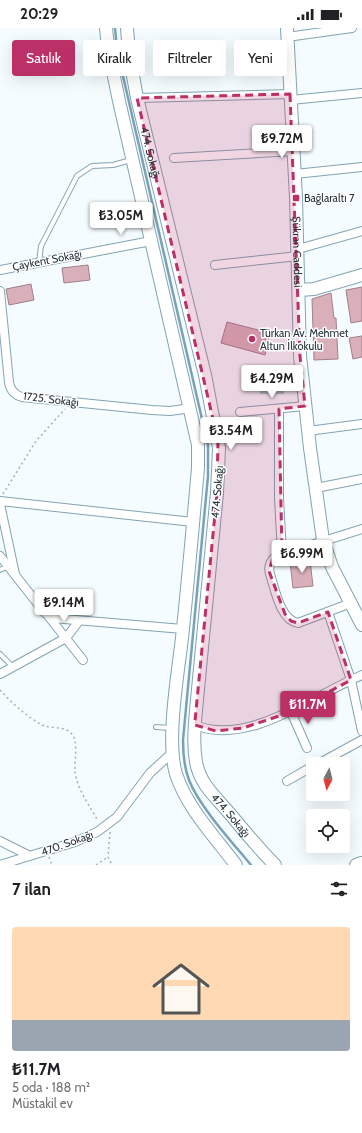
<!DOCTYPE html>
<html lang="tr">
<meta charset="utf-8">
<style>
body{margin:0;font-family:Cabin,sans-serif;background:#f2f2f2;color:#202124;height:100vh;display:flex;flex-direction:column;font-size:15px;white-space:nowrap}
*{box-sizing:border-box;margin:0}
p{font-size:13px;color:#757577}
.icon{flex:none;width:22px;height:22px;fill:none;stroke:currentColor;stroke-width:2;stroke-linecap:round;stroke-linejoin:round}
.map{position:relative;height:837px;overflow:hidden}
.drawer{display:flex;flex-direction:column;background:#fff;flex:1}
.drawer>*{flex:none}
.hud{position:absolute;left:12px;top:12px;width:338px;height:36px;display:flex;gap:8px}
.needle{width:26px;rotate:187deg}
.buttons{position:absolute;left:306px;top:729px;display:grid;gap:8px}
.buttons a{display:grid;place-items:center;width:44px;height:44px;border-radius:4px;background:#fff;box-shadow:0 4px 16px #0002;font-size:20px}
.price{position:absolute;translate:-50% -34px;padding:0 9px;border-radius:4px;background:#fff;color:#222;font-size:13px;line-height:26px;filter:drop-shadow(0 1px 2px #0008)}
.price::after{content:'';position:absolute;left:50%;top:24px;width:12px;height:9px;margin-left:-6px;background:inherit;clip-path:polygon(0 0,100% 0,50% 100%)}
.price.active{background:#bb3067;color:#fff}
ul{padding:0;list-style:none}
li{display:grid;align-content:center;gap:8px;height:212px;padding:0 12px}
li+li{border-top:1px solid #e0e0e0}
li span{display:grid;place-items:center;height:124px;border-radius:4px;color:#555}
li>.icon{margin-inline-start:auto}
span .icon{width:72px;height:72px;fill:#fffc;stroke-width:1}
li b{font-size:17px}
h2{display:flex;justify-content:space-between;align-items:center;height:48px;padding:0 12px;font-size:17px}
.pill{padding:0 14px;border-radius:4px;background:#fff;box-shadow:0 4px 16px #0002;font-size:14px;line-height:36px}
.pill.active{background:#bb3067;color:#fff}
.status{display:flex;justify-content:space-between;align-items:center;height:28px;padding:0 20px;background:#fff;direction:ltr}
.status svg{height:11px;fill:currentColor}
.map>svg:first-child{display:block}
.green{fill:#afccda}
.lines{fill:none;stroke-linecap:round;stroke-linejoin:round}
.stream{stroke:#7ba2b4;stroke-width:2.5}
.building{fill:#d9b0ba;stroke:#a17f88}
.lane-casing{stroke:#82a3b2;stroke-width:6}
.street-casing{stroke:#82a3b2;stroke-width:10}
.secondary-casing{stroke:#82a3b2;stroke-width:14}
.path{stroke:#a6b0b4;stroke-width:1.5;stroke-dasharray:2 3;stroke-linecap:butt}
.lane{stroke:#fff;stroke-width:4}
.street{stroke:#fff;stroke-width:8}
.secondary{stroke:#fff;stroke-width:12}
.marked{fill:#bb3067;fill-opacity:0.2;stroke:#bb3067;stroke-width:3;stroke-dasharray:8 5;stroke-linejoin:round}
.poi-dot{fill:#bb3067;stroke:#fff;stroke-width:1.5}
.labels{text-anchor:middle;stroke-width:3;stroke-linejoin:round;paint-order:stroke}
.street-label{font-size:11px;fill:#27343a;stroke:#fff}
.poi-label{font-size:11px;fill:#27343a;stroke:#fff;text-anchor:start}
</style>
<div class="status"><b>20:29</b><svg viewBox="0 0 49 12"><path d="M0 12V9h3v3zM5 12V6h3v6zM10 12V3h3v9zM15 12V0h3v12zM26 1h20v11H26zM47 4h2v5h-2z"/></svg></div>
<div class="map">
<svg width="362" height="837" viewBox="0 0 362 837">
<rect width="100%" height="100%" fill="#f5fcff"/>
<!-- green -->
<path class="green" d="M284,351v15h-24l-1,-14z"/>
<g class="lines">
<!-- stream -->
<path class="stream" d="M115,0l2,22 91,395v31l-25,264c0,13 1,27 6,40 10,26 43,62 62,85"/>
</g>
<!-- building -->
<g class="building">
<path d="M88,237l2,15 -26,3 -2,-15z"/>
<path d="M31,256l3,16 -25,5 -3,-16z"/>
<path d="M362,259v34l-11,2 -5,-33z"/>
<path d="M331,265l3,25h2l2,41 -24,1 -2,-61z"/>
<path d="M227,294l43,11 -5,22 -44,-12z"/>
<path d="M362,308v21l-9,2 -4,-21z"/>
<path d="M310,532l3,26 -20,2 -3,-26z"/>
</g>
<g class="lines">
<!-- lane casing -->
<g class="lane-casing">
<g id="lane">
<path d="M39,234l2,-16 36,-70 15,-10 21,-1 18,-5"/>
<path d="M0,542l8,-4"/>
<path d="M0,626l12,12"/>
<path d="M156,699l15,1"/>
</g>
</g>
<!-- street casing -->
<g class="street-casing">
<g id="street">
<path d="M287,9l65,-9"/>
<path d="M137,70l153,-4"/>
<path d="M291,72l71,-7"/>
<path d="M174,130l120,-7"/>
<path d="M295,146l67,-7"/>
<path d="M298,221l64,-18"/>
<path d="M215,237l83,-9"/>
<path d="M0,242l151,-29"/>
<path d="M0,263l9,91c1,8 6,13 13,15l130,13 18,1 21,-3"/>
<path d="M279,381v89l3,55"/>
<path d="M240,384l65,-6"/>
<path d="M308,403l54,-7"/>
<path d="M316,460l46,-9"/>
<path d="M0,473l193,21"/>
<path d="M0,476l15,70"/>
<path d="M0,528l45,57 7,5 131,11"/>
<path d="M351,575l-53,20c-18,-3 -23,-34 -28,-49 -2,-7 0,-13 6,-18l86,-27"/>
<path d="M328,584l23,68 11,51"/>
<path d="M49,589l34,43"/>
<path d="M0,646l66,-36 13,-17"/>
<path d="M291,684l16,36"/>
<path d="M195,697c53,22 119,-30 167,-50"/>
<path d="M318,736l44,-24"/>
<path d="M287,753l26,-15"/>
<path d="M0,813l30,15"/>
<path d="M0,837l75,-23 22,-10 20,-15 33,-44 23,-21"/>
</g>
</g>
<!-- secondary casing -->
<g class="secondary-casing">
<g id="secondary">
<path d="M106,0l2,19 11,54 79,344v23c-5,57 -10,113 -16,170 -4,35 -16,103 -6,136 11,34 39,63 60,91"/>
<path id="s1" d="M127,0l2,26 8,44 68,277 14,73 -2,45 -19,196c-2,24 -6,50 -2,73 4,23 21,36 35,53 14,17 28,34 44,50"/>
<path id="s2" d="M287,0l9,170 4,158 10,92 13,92 9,27 30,58"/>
<path d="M299,262l15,-1 48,-14"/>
<path d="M356,837l5,-2"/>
</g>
</g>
<!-- path -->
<g class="path">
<path d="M3,466l33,-53 29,-32"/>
<path d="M0,662c12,13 27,27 42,35 9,4 22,1 29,8 8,8 3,28 4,39 2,17 15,34 23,49"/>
<path d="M110,804l-2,25 4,8"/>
<path d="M49,829l3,8"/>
<path d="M96,837l12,-8"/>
</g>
<!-- lane -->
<use href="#lane" class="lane"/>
<!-- street -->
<use href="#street" class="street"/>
<!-- secondary -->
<use href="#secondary" class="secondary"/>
</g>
<!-- marked area -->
<path class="marked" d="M290,66l10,262 5,50 -26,3 3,144 -9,5 -4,13 16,43 6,7 7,2 30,-11 23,68 -60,32 -48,16 -27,3 -21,-6v-4l22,-228 1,-53 -81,-342z"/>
<!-- markers -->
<g class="poi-dot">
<rect x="292" y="166" width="8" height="8" rx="2"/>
<circle cx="252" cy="311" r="4"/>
</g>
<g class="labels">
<!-- street labels -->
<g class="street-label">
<text dy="4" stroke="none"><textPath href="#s1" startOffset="127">474. Sokağı</textPath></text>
<text dy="4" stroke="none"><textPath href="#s2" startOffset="224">Şükran Caddesi</textPath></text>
<text transform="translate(47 232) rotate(-11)" y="4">Çaykent Sokağı</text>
<text transform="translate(51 371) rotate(7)" y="4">1725. Sokağı</text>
<text transform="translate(217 464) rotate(-85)" y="4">474. Sokağı</text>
<text dy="4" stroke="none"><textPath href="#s1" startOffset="810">474. Sokağı</textPath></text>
<text transform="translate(67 815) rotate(-20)" y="4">470. Sokağı</text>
</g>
<!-- poi labels -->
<g class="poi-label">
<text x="304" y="174">Bağlaraltı 7</text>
<text x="260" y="309">Türkan Av. Mehmet<tspan x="260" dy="13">Altun İlkokulu</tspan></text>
</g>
</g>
</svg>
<div class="buttons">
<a><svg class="needle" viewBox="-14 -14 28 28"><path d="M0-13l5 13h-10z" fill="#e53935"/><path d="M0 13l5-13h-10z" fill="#757577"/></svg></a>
<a><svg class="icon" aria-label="locate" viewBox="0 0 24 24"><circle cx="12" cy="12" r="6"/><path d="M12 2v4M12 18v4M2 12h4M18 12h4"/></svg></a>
</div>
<b class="price" style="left:282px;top:131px">₺9.72M</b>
<b class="price" style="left:121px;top:208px">₺3.05M</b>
<b class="price" style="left:272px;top:371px">₺4.29M</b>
<b class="price" style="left:231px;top:423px">₺3.54M</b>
<b class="price" style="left:302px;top:546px">₺6.99M</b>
<b class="price" style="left:64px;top:595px">₺9.14M</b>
<b class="price active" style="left:308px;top:697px">₺11.7M</b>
<div class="hud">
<a class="pill active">Satılık</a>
<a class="pill">Kiralık</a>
<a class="pill">Filtreler</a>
<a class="pill">Yeni</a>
</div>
</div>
<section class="drawer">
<h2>7 ilan<svg class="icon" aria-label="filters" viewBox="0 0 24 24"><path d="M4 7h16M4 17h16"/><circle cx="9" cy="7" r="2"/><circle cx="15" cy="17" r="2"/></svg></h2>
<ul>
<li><span style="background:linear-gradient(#ffd9b3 75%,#9aa5b1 0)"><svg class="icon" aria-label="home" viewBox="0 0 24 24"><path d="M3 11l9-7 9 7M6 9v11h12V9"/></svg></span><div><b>₺11.7M</b><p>5 oda · 188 m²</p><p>Müstakil ev</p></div></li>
</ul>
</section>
